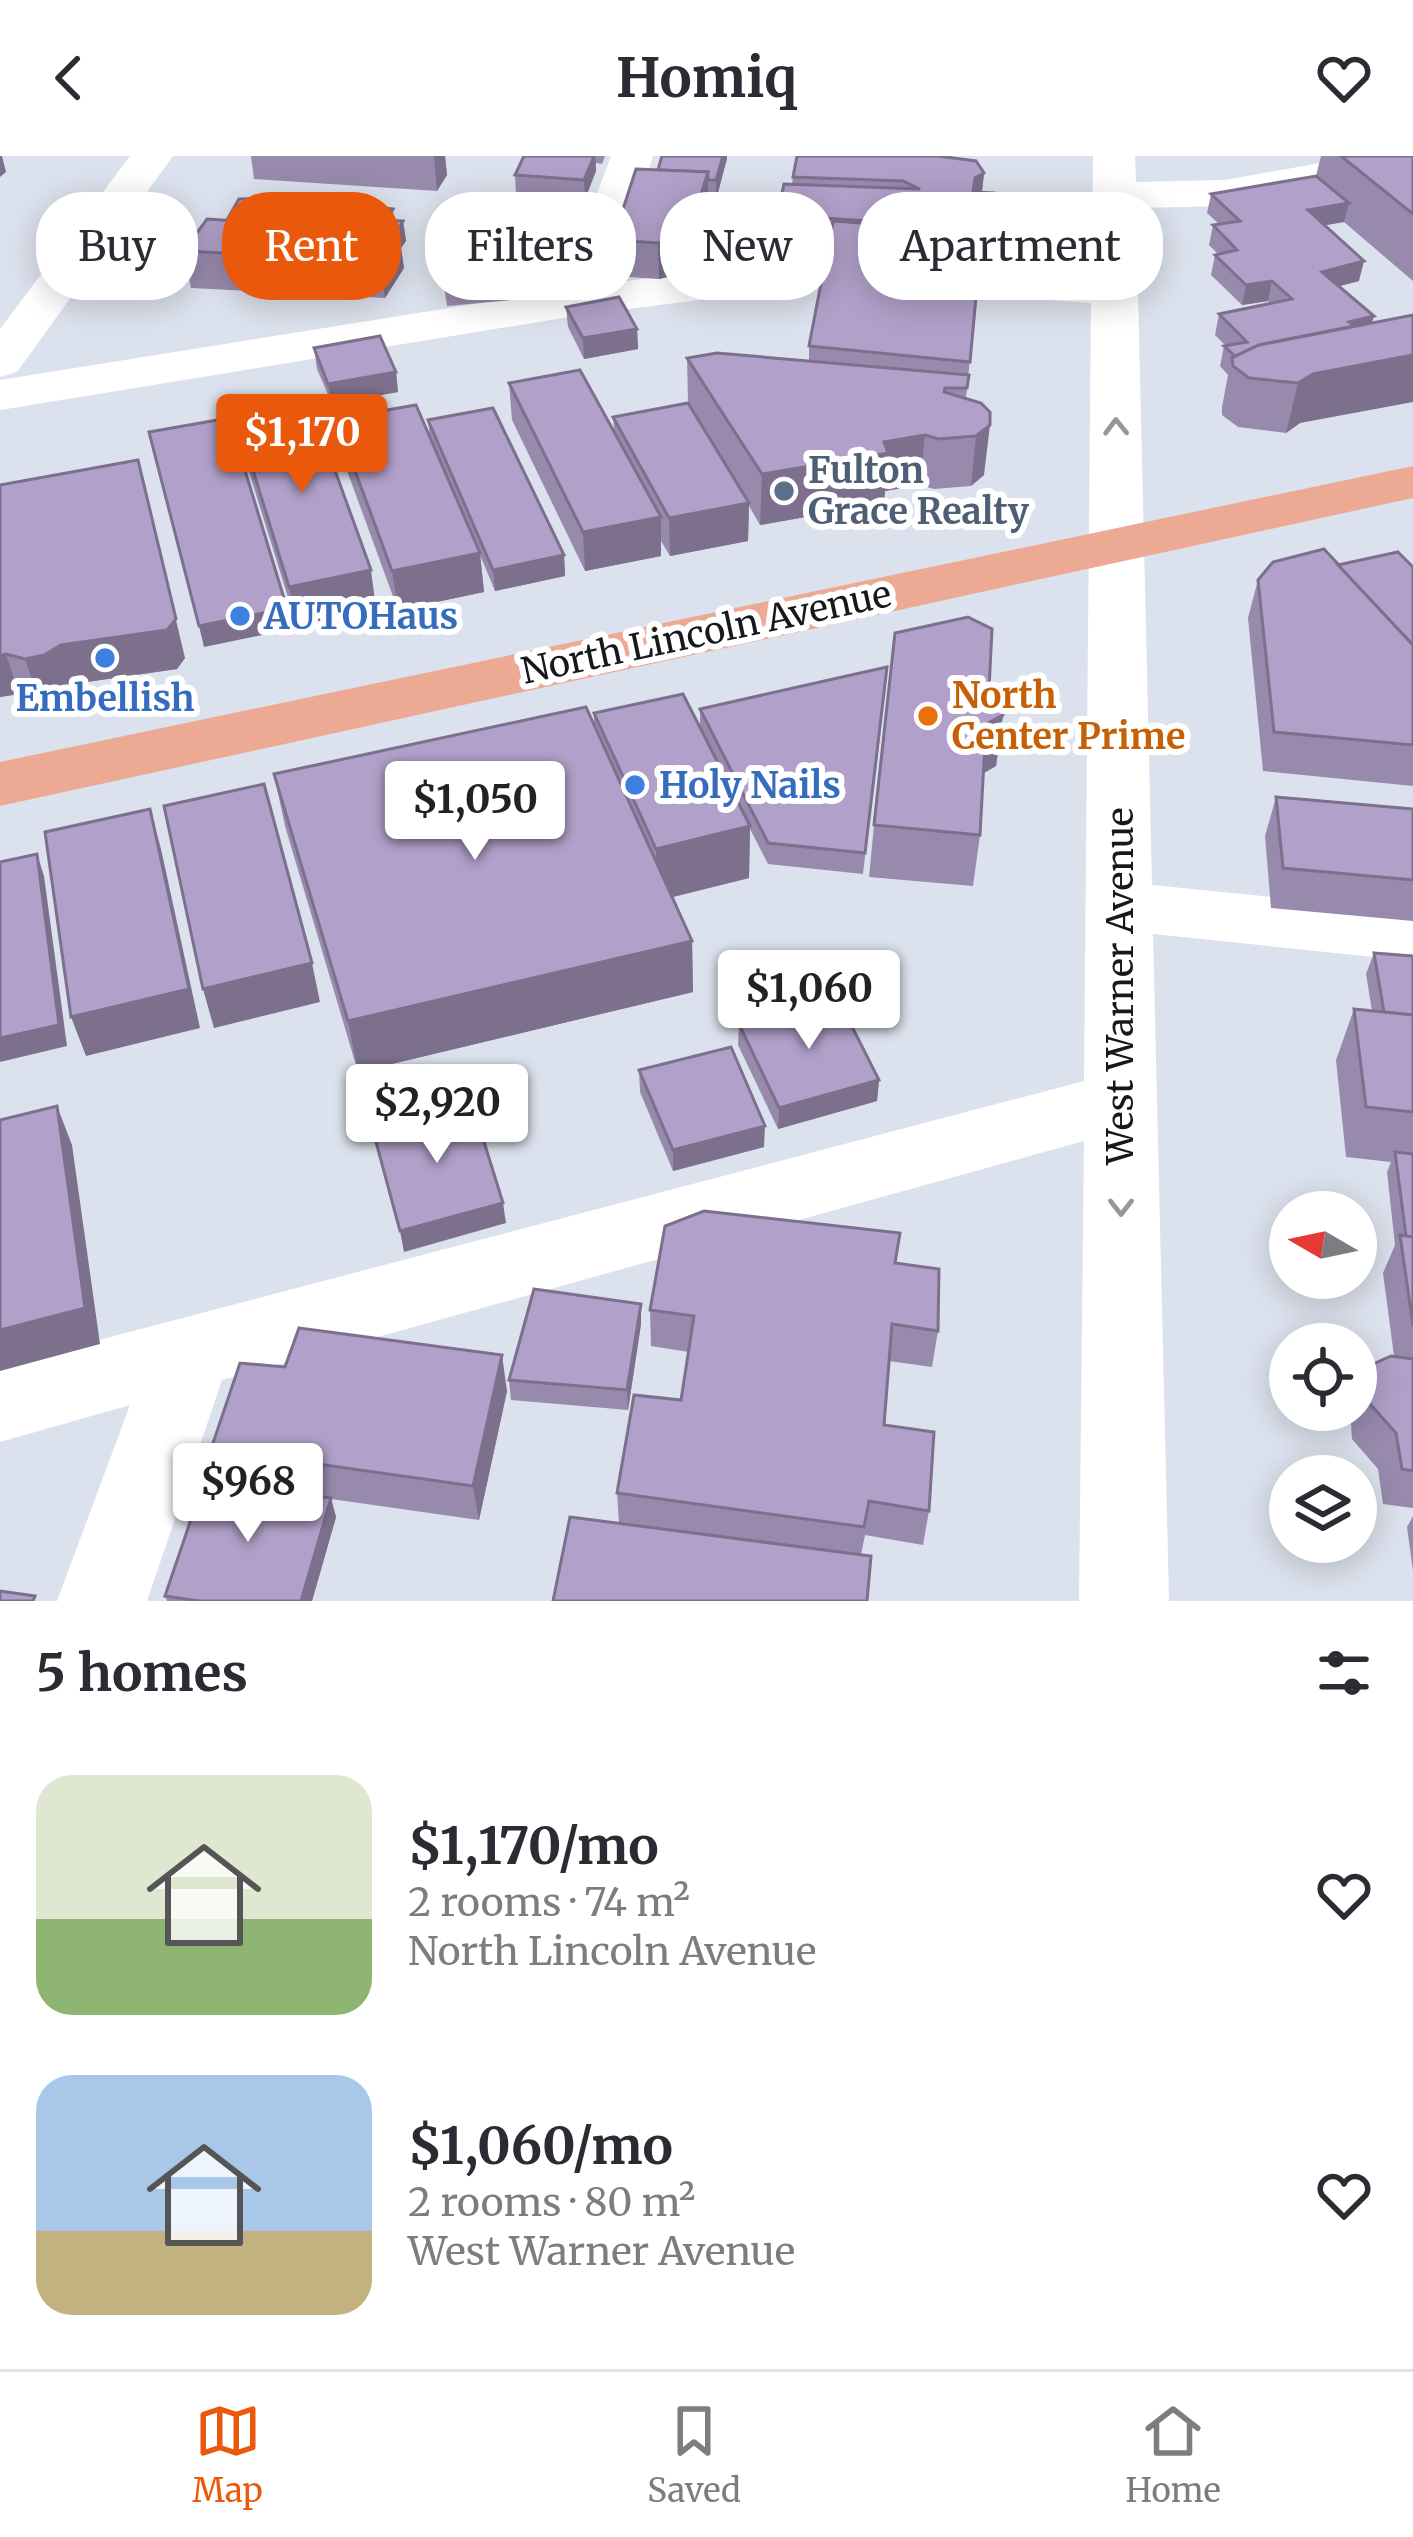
<!DOCTYPE html>
<meta charset="utf-8">
<style>
body{margin:0;font-family:Merriweather,serif;background:#f7f7f7;color:#2b2b33;height:100vh;display:flex;flex-direction:column;font-size:45px;white-space:nowrap}
*{box-sizing:border-box;margin:0}
p{font-size:39px;color:#7c7c81}
.icon{flex:none;width:66px;height:66px;fill:none;stroke:currentColor;stroke-width:2;stroke-linecap:round;stroke-linejoin:round}
.map{position:relative;height:1445px;overflow:hidden}
.details{display:flex;flex-direction:column;background:#fff;flex:1}
.details>*{flex:none}
.banner{position:absolute;left:36px;top:36px;width:1341px;height:108px;display:flex;gap:24px}
.needle{width:78px;rotate:279deg}
.buttons{position:absolute;left:1269px;top:1035px;display:grid;gap:24px}
.buttons a{display:grid;place-items:center;width:108px;height:108px;border-radius:50%;background:#fff;box-shadow:0 6px 30px #0003;font-size:60px}
.price{position:absolute;translate:-50% -102px;padding:0 27px;border-radius:12px;background:#fff;color:#222;font-size:39px;line-height:78px;filter:drop-shadow(0 3px 6px #0008)}
.price::after{content:'';position:absolute;left:50%;top:72px;width:36px;height:27px;margin-left:-18px;background:inherit;clip-path:polygon(0 0,100% 0,50% 100%)}
.price.on{background:#ea580c;color:#fff}
ul{padding:0;list-style:none}
li{display:flex;align-items:center;gap:36px;height:300px;padding:0 36px}
li span{display:grid;place-items:center;flex:none;width:336px;height:240px;border-radius:36px;color:#555}
li>.icon{margin-inline-start:auto}
span .icon{width:144px;height:144px;fill:#fffc;stroke-width:1}
li b{font-size:51px}
h2{display:flex;justify-content:space-between;align-items:center;height:144px;padding:0 36px;font-size:51px}
.tag{padding:0 42px;border-radius:48px;background:#fff;box-shadow:0 6px 30px #0003;font-size:42px;line-height:108px}
.tag.on{background:#ea580c;color:#fff}
header{display:flex;justify-content:space-between;align-items:center;height:156px;padding:0 36px;background:#fff;font-size:54px;font-weight:700}
.menu{display:flex;justify-content:space-around;align-items:center;height:168px;border-top:3px solid #e1e1e2;background:#fff;font-size:33px;color:#7c7c81}
.menu a{display:grid;justify-items:center;gap:6px}
.menu .on{color:#ea580c}
.map>svg:first-child{display:block}
.lines{fill:none;stroke-linecap:round;stroke-linejoin:round}
.minor{fill:#fff;fill-rule:evenodd}
.major{fill:#ecaa95;fill-rule:evenodd}
.wall{fill:#988aad}
.shaded-wall{fill:#7c708d}
.building{fill:#b1a0c9;stroke:#7c708d;stroke-width:3}
.oneway{stroke:#969799}
.service-dot{fill:#5c6f8a;stroke:#fff;stroke-width:4.5}
.shop-dot{fill:#3f7fe0;stroke:#fff;stroke-width:4.5}
.food-dot{fill:#e8710a;stroke:#fff;stroke-width:4.5}
.labels{text-anchor:middle;stroke-width:12;stroke-linejoin:round;paint-order:stroke}
.service-label{font-size:36px;font-weight:bold;fill:#4e5e75;stroke:#fff;text-anchor:start}
.shop-label{font-size:36px;font-weight:bold;fill:#366cbe;stroke:#fff;text-anchor:start}
.street-label{font-size:36px;fill:#16181c;stroke:#fff}
.food-label{font-size:36px;font-weight:bold;fill:#c56008;stroke:#fff;text-anchor:start}
</style>
<header><svg class="icon" aria-label="back" viewBox="0 0 24 24"><path d="M15 5l-7 7 7 7"/></svg>Homiq<svg class="icon" aria-label="heart" viewBox="0 0 24 24"><path d="M12 20l-8-8c-3-5 5-10 8-4 3-6 11-1 8 4z"/></svg></header>
<div class="map">
<svg width="1413" height="1445" viewBox="0 0 1413 1445">
<rect width="100%" height="100%" fill="#dce2ed"/>
<g class="lines">
<!-- minor -->
<g class="minor">
<path d="M130,0h43l-156,216 -17,5v-48z"/>
<path d="M611,0h42l-42,127 213,-27 268,19 1,-119h42l1,26 89,-2 134,-24h54v16l-188,34 -89,2 16,677 261,26v50l-260,-27 16,667h-90l5,-460 -862,239 -75,221h-90l73,-196 -130,37v-76l1084,-285 7,-778 -267,-19 -243,31 -581,95v-30l561,-90z"/>
</g>
<!-- major -->
<path class="major" d="M1413,310v32l-1413,308v-44z"/>
</g>
<!-- wall -->
<g class="wall">
<path d="M251,0h194l2,19 -10,16 -183,-12z"/>
<path d="M524,0h81l-3,8 -6,-1v8l-11,28 -69,-4 -1,-20z"/>
<path d="M662,0h68h-3l-11,44 -8,-1v9l-19,64 -30,7 -45,-3 -1,-36 45,-70z"/>
<path d="M1321,0h92v125l-69,-59 -19,3 34,56 -20,5 -39,137 -14,10 -48,-6 -16,-12v-8l6,-32 -8,-9 4,-20h2l-11,-11 4,-21 52,-10 -3,-3 -26,4 -31,-30 4,-20 3,-1 -9,-9 4,-20 6,-1 -12,-11 4,-19 105,-18z"/>
<path d="M984,17l-2,19 11,24 -4,36 -8,-1 -15,147 15,5 3,72 -13,11 -37,3 -14,-4 -35,6 -1,12 -124,22 -11,-19 -1,35 -78,15 -9,-15v15l-76,15 -73,-151 -3,-37 105,48 -1,-14 75,-14 -1,-45 122,3v-15l18,-92 -51,-3 1,-36 15,-31 1,-7z"/>
<path d="M393,53l1,12h9l3,20 -5,7 3,20 -19,30 -194,-10 -7,-37z"/>
<path d="M563,83l-11,34 -29,-3v5l-11,25 -65,6 -3,-20 26,-34v-5z"/>
<path d="M566,151l71,22 1,20 -54,10 -16,-32z"/>
<path d="M314,192l82,24 2,20 -66,12 -15,-35z"/>
<path d="M237,262l139,191 -79,17 -53,-170z"/>
<path d="M336,263l94,19 -2,-18 136,135 1,21 -70,15 -15,-36 4,37 -86,18 -56,-153z"/>
<path d="M0,329l185,173 -8,11 -104,15 -17,11 -18,3 -19,-4 -19,3z"/>
<path d="M1338,409l75,2v219l-150,-15 -15,-153 10,-38z"/>
<path d="M887,511l-24,207 -95,-10 -18,-35 -1,49 -77,19 20,44 1,51 -335,80 -73,-246 -11,-52 320,-48v-13l106,14v-18z"/>
<path d="M989,534l14,25 -7,51 -13,7 -3,62 -7,51 -104,-9 5,-52z"/>
<path d="M1276,641l137,12v112l-142,-13 -6,-72z"/>
<path d="M1374,797l39,3v552l-30,-4 -5,-35 -26,-30 -2,-29h6v-20l11,-23 27,-11 -11,-83 12,-28 -8,-73 4,-10 -45,-5 -10,-97 18,-51 18,2 -6,-37z"/>
<path d="M739,868l140,56 -2,21 -99,28 -40,-84z"/>
<path d="M639,914l125,77 -91,24 -33,-79z"/>
<path d="M896,1108l42,67 -6,36 -43,-6 -5,64 45,86 -6,34 -58,-10 -4,20 -242,-32 -2,-30 64,-93 8,-48 -38,-6 -1,-36z"/>
<path d="M641,1168l-13,86 -117,-10 -2,-20z"/>
<path d="M507,1235l-28,129 -148,-21 5,18 -24,84h-145l-2,-5 58,-113 -12,-34z"/>
<path d="M1413,1360v55l-6,-44z"/>
</g>
<!-- shaded-wall -->
<g class="shaded-wall">
<path d="M0,0h2l4,16 -6,5z"/>
<path d="M434,0h11l2,19 -10,16z"/>
<path d="M594,0h1l1,15 -11,28 -1,-19z"/>
<path d="M723,0h4v3l-11,41v-20z"/>
<path d="M708,16v36l-19,64 -30,7 -1,-36z"/>
<path d="M984,17l-4,36 -11,18 6,-49z"/>
<path d="M1349,47l-5,19 -41,7 5,-19z"/>
<path d="M562,63l1,20 -11,34 -1,-20z"/>
<path d="M403,65l3,20 -5,7 3,20 -19,30 -5,-37z"/>
<path d="M522,99l1,20 -11,25 -2,-20z"/>
<path d="M1364,105l-5,20 -42,11 5,-20z"/>
<path d="M1272,125l-4,20 -26,4 4,-20z"/>
<path d="M1374,160l-6,20 -19,-14z"/>
<path d="M637,173l1,20 -54,10 -1,-21z"/>
<path d="M1413,199v47l-113,21 -14,10 12,-50 -47,-5z"/>
<path d="M396,216l2,20 -66,12 -4,-20z"/>
<path d="M990,269l-6,50 -13,11 5,-50z"/>
<path d="M925,279l-5,50 -35,6 -1,12 -124,22 2,-51 122,-32z"/>
<path d="M138,304l47,198 -8,11 -104,15 -17,11 -18,3 -13,-39z"/>
<path d="M749,347l-1,38 -78,15 -1,-38z"/>
<path d="M661,361v39l-76,15 -2,-39z"/>
<path d="M480,397l4,39 -86,18 -6,-39z"/>
<path d="M564,399l1,21 -70,15 -2,-21z"/>
<path d="M371,414l5,39 -79,17 -8,-39z"/>
<path d="M287,452l4,21 -87,18 -5,-21z"/>
<path d="M6,498l13,40 -19,3v-41z"/>
<path d="M1003,559l-7,51 -17,10 7,-52z"/>
<path d="M150,653l11,40 39,179 -114,28 -15,-39z"/>
<path d="M750,670l-1,52 -92,23 -1,-52z"/>
<path d="M37,698l7,22 23,170 -67,16v-24z"/>
<path d="M692,785l1,51 -335,80 -10,-51z"/>
<path d="M312,807l8,39 -106,26 -11,-39z"/>
<path d="M879,924l-2,21 -99,28 1,-21z"/>
<path d="M57,950l15,39 28,199 -100,27v-41z"/>
<path d="M765,970l-1,21 -91,24v-21z"/>
<path d="M503,1047l3,20 -102,29 -4,-21z"/>
<path d="M641,1148v20l-13,86 -1,-20z"/>
<path d="M502,1199l5,36 -28,129 -6,-34z"/>
<path d="M331,1342l5,19 -24,84h-11z"/>
</g>
<!-- building -->
<g class="building">
<path d="M524,0h70l-10,24 -69,-5z"/>
<path d="M662,0h61l-7,24h-8v-8l-50,-2z"/>
<path d="M797,0h141l38,5 8,12 -9,5 -2,14 21,1 -1,23 -16,-2 -1,14 -199,-13 7,-31 136,5 -17,-8 -110,-4z"/>
<path d="M1341,0h72v58z"/>
<path d="M636,13l72,3 -20,64 -30,7 -45,-3z"/>
<path d="M1316,20l33,27 -41,7 56,51 -42,11 52,44 -25,6 5,4 -95,19 -24,11 -11,-10 23,-4 -28,-28 73,-15 -20,-18 -26,4 -31,-30 22,-5 -24,-25 27,-4 -29,-27z"/>
<path d="M294,42l99,11 -7,11 17,1 -6,11 -170,-12 12,-21z"/>
<path d="M485,58l77,5 -11,34 -81,-6z"/>
<path d="M207,63l192,13 -19,29 -196,-10z"/>
<path d="M833,65l149,11 -12,130 -161,-16z"/>
<path d="M464,95l58,4 -12,25 -66,6z"/>
<path d="M619,141l18,32 -54,9 -17,-31z"/>
<path d="M1413,159v40l-100,19 -15,9 -49,-5 -16,-12 -1,-8 27,-13z"/>
<path d="M380,180l16,36 -68,12 -14,-36z"/>
<path d="M717,197l252,22 -2,13h-22l-1,4 37,11 9,9v13l-14,11 -37,3 -14,-4 -41,7 4,11 -126,21 -75,-116z"/>
<path d="M580,214l81,147 -78,15 -74,-149z"/>
<path d="M688,247l61,100 -80,15 -56,-101z"/>
<path d="M311,248l60,166 -82,17 -52,-169z"/>
<path d="M416,249l64,148 -88,18 -56,-152z"/>
<path d="M493,252l71,147 -71,15 -65,-150z"/>
<path d="M229,262l58,190 -88,18 -50,-194z"/>
<path d="M138,304l38,159 -9,11 -106,15 -17,10 -19,4 -19,-5 -6,2v-171z"/>
<path d="M1324,393l89,96v100l-139,-13 -16,-152 15,-18z"/>
<path d="M1398,396l15,15v78l-75,-80z"/>
<path d="M968,461l24,12 -3,61 15,12 -1,13 -17,9 -6,111 -106,-10 21,-192z"/>
<path d="M887,511l-22,186 -97,-10 -68,-134z"/>
<path d="M683,538l67,132 -94,23 -62,-136z"/>
<path d="M586,551l106,234 -344,80 -74,-247z"/>
<path d="M264,628l48,179 -109,26 -39,-183z"/>
<path d="M1276,641l137,12v71l-130,-12z"/>
<path d="M150,653l39,180 -118,28 -26,-185z"/>
<path d="M37,698l22,171 -59,13v-176z"/>
<path d="M1374,797l39,3v59l-29,-3z"/>
<path d="M837,841l42,83 -100,28 -40,-84z"/>
<path d="M1354,853l59,6v97l-47,-5z"/>
<path d="M731,891l34,79 -92,24 -34,-80z"/>
<path d="M471,944l32,103 -103,28 -28,-104z"/>
<path d="M57,950l28,202 -85,22v-210z"/>
<path d="M1395,996l18,2v83l-7,-1z"/>
<path d="M704,1055l196,22 -5,30 44,6 -1,62 -46,-7 -8,101 50,7 -5,79 -60,-10 -5,26 -247,-34 17,-98 47,5 13,-84 -44,-6 15,-84z"/>
<path d="M1400,1079l13,2v89z"/>
<path d="M534,1133l107,15 -14,86 -118,-10z"/>
<path d="M299,1172l203,27 -29,131 -262,-37 29,-86 45,4z"/>
<path d="M1391,1200l22,3v112l-11,-2 -6,-36 -26,-29 -3,-37z"/>
<path d="M204,1325l127,17 -30,103h-102l-34,-5z"/>
<path d="M570,1361l301,39 -4,45h-314z"/>
<path d="M0,1435l35,5 -2,5h-33z"/>
</g>
<!-- one-way arrows -->
<defs><path id="oneway-chevron" d="M-2-3.5L2.5 0L-2 3.5" fill="none" stroke-width="1.6" stroke-linecap="round" stroke-linejoin="round" transform="scale(3)"/></defs>
<g class="oneway">
<use href="#oneway-chevron" transform="translate(1116 271) rotate(-91)"/>
<use href="#oneway-chevron" transform="translate(1121 1051) rotate(90)"/>
</g>
<!-- markers -->
<circle class="service-dot" cx="784" cy="335" r="12"/>
<g class="shop-dot">
<circle cx="240" cy="460" r="12"/>
<circle cx="105" cy="502" r="12"/>
<circle cx="635" cy="629" r="12"/>
</g>
<circle class="food-dot" cx="928" cy="560" r="12"/>
<g class="labels">
<!-- service labels -->
<g class="service-label">
<text x="808" y="327">Fulton<tspan x="808" dy="41">Grace Realty</tspan></text>
</g>
<!-- shop labels -->
<g class="shop-label">
<text x="264" y="473">AUTOHaus</text>
<text x="105" y="555" text-anchor="middle">Embellish</text>
<text x="659" y="642">Holy Nails</text>
</g>
<!-- street labels -->
<g class="street-label">
<text transform="translate(706 476) rotate(-12)" y="13">North Lincoln Avenue</text>
<text transform="translate(1120 830) rotate(-90)" y="13">West Warner Avenue</text>
</g>
<!-- food labels -->
<g class="food-label">
<text x="952" y="552">North<tspan x="952" dy="41">Center Prime</tspan></text>
</g>
</g>
</svg>
<div class="buttons">
<a><svg class="needle" viewBox="-14 -14 28 28"><path d="M0-13l5 13h-10z" fill="#e53935"/><path d="M0 13l5-13h-10z" fill="#7c7c81"/></svg></a>
<a><svg class="icon" aria-label="locate" viewBox="0 0 24 24"><circle cx="12" cy="12" r="6"/><path d="M12 2v4M12 18v4M2 12h4M18 12h4"/></svg></a>
<a><svg class="icon" aria-label="layers" viewBox="0 0 24 24"><path d="M12 4l9 5-9 5-9-5zM3 14l9 5 9-5"/></svg></a>
</div>
<b class="price on" style="left:302px;top:340px">$1,170</b>
<b class="price" style="left:475px;top:707px">$1,050</b>
<b class="price" style="left:809px;top:896px">$1,060</b>
<b class="price" style="left:437px;top:1010px">$2,920</b>
<b class="price" style="left:248px;top:1389px">$968</b>
<div class="banner">
<a class="tag">Buy</a>
<a class="tag on">Rent</a>
<a class="tag">Filters</a>
<a class="tag">New</a>
<a class="tag">Apartment</a>
</div>
</div>
<section class="details">
<h2>5 homes<svg class="icon" aria-label="filters" viewBox="0 0 24 24"><path d="M4 7h16M4 17h16"/><circle cx="9" cy="7" r="2"/><circle cx="15" cy="17" r="2"/></svg></h2>
<ul>
<li><span style="background:linear-gradient(#dfe7d0 60%,#8fb573 0)"><svg class="icon" aria-label="home" viewBox="0 0 24 24"><path d="M3 11l9-7 9 7M6 9v11h12V9"/></svg></span><div><b>$1,170/mo</b><p>2 rooms · 74 m²</p><p>North Lincoln Avenue</p></div><svg class="icon" aria-label="heart" viewBox="0 0 24 24"><path d="M12 20l-8-8c-3-5 5-10 8-4 3-6 11-1 8 4z"/></svg></li>
<li><span style="background:linear-gradient(#a9c7e8 65%,#c2b280 0)"><svg class="icon" aria-label="home" viewBox="0 0 24 24"><path d="M3 11l9-7 9 7M6 9v11h12V9"/></svg></span><div><b>$1,060/mo</b><p>2 rooms · 80 m²</p><p>West Warner Avenue</p></div><svg class="icon" aria-label="heart" viewBox="0 0 24 24"><path d="M12 20l-8-8c-3-5 5-10 8-4 3-6 11-1 8 4z"/></svg></li>
</ul>
</section>
<nav class="menu">
<a class="on"><svg class="icon" aria-label="map" viewBox="0 0 24 24"><path d="M3 6l6-2 6 2 6-2v14l-6 2-6-2-6 2zM9 4v14M15 6v14"/></svg>Map</a>
<a><svg class="icon" aria-label="saved" viewBox="0 0 24 24"><path d="M7 4h10v16l-5-4-5 4z"/></svg>Saved</a>
<a><svg class="icon" aria-label="home" viewBox="0 0 24 24"><path d="M3 11l9-7 9 7M6 9v11h12V9"/></svg>Home</a>
</nav>
